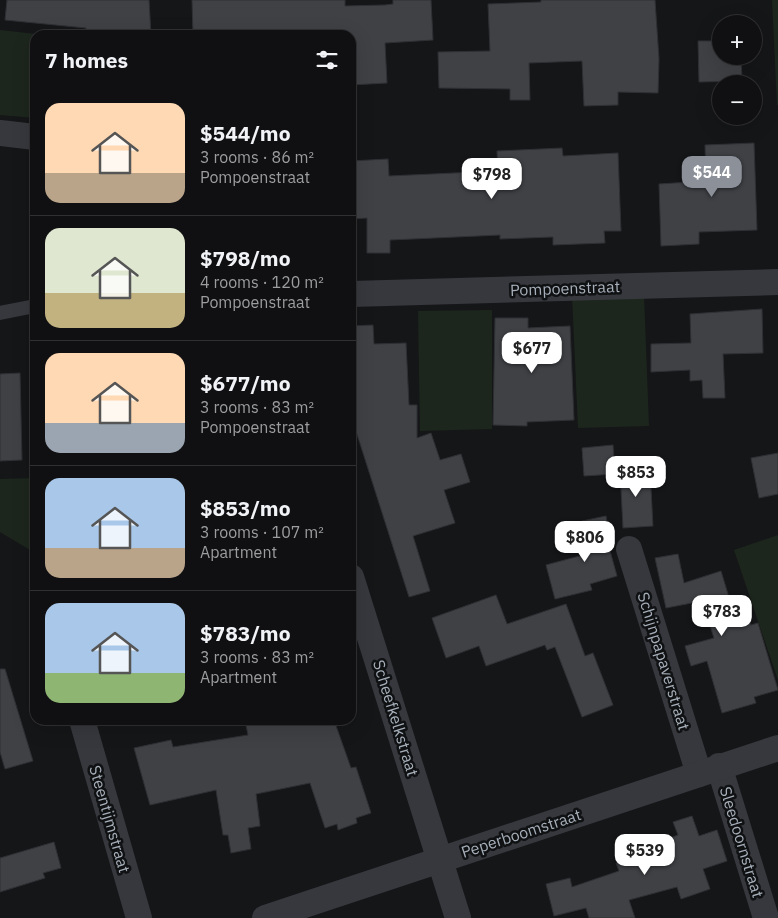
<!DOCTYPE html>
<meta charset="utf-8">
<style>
body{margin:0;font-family:"IBM Plex Sans",sans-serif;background:#19191b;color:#f1f3f6;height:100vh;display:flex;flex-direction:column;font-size:19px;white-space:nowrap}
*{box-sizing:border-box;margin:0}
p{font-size:16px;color:#9c9d9f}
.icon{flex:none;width:28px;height:28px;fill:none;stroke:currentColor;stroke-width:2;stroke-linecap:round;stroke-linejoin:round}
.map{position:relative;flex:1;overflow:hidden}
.side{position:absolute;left:30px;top:30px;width:326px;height:695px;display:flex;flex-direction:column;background:#101012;border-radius:15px;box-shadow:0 5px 20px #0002,0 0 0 1px #303032}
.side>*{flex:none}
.controls{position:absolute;left:712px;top:15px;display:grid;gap:10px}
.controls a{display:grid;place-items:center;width:50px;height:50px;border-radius:50%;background:#101012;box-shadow:0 5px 20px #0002,0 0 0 1px #303032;font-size:25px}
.price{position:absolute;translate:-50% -42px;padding:0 11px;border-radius:10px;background:#fff;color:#222;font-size:16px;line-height:32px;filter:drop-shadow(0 1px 2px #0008)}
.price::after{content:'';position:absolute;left:50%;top:30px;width:15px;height:11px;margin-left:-8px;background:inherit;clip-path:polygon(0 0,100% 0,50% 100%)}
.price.on{background:#8c9099;color:#fff}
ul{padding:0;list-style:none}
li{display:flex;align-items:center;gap:15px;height:125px;padding:0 15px}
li+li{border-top:1px solid #303032}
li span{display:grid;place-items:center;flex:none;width:140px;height:100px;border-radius:15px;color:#555}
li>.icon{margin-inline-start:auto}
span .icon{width:60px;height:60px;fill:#fffc;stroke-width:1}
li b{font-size:21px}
h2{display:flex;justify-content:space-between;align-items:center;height:60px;padding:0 15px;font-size:21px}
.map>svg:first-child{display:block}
.green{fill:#1d261d}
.building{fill:#3f4145;stroke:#2f3034}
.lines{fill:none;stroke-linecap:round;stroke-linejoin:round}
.lane{stroke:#36383d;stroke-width:14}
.street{stroke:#36383d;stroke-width:26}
.labels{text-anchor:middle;stroke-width:5;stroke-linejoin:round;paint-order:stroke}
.street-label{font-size:16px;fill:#a6afb9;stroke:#101113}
</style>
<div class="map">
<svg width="778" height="918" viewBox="0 0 778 918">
<rect width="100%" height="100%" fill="#151618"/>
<!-- green -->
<g class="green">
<path d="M772,0h6v105h-1z"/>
<path d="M0,30l45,5h-10v83l-35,-3z"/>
<path d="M572,295h72l5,131 -71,2z"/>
<path d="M492,310v119l-72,2 -2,-120z"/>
<path d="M35,478v75l-35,-21v-53z"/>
<path d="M778,535v145l-44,-130z"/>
</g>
<!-- building -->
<g class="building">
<path d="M7,0h142l2,35h-65v-7l-81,-8z"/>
<path d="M192,0h153v6l40,-1 8,-1v-4h38l2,40 -48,3 2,40 -36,2v-50h-158z"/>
<path d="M541,0h114l4,59 -1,34 -40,-1v13l-34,1 -2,-45 -53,2 1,37h-20v-11l-71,-1 -1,-36 52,-1 -2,-47 53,-2z"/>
<path d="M698,41h23v15h20l1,25 -43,1z"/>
<path d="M754,143l3,87 -58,2v12l-38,2 -2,-62 47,-3 -1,-36z"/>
<path d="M562,148l1,8 55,-3 3,78h-17l1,12 -52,2v-8l-53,2v-4l-110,5v13h-23v-35l-16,1v-58l37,-2 1,17 109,-5 -1,-20z"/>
<path d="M762,309l1,44 -40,1 2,44h-22l-1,-18 -12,1v-11l-39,2v-28l40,-1 -1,-29z"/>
<path d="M495,318h33v10l42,-2 4,94 -47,2v4l-34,-1z"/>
<path d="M373,325l1,19 32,-1 3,62h8v33l14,-5 9,27 21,-6 9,28 -26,8 11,33 -42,13 17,55 -21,6 -54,-169h-4v-102z"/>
<path d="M20,373l2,87 -22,1v-87z"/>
<path d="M613,445l2,29 -31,2 -2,-28z"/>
<path d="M778,453v41l-19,4 -8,-40z"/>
<path d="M650,469l3,57 -30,2 -3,-58z"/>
<path d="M606,516l4,24h-3l10,36 -27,8 2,6 -37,9 -9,-34 41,-11 -5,-33z"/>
<path d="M678,554l6,29 37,-12 10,33 13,-4 7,25 7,-2 20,67 -24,7 2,6 -34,10 -15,-52 -16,5 -6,-20 29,-8 -12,-37 -36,7 -11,-50z"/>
<path d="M496,595l11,29 59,-20 19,52 8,-3 20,52 -31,12 -27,-70 -8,3 -2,-5 -59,21 -7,-20 -33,12 -14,-40z"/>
<path d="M0,669h5l28,92 -28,8 -5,-17z"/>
<path d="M245,720h89l17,48 5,-1 15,46 -15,5 1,5 -19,7 -1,-6 -12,4 -15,-45 -54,11 4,32 -12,2 3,21 -20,4 -3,-18h-5l-7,-45 -66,15 -16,-57 37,-8 2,7 75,-12z"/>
<path d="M692,816l7,20 18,-6 10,31 -24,8 7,20 -29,10 -4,-12 -48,13 6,18h-46l-3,-10 -32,8 -8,-32 24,-6 2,9 47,-16 -3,-8 49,-15 -3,-7 16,-6 -5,-13z"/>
<path d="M54,842l7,26 -18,5 2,5 -45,14v-34z"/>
</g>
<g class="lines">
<!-- lane -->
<path class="lane" d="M0,313l35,-7"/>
<!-- street -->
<g class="street">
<path d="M0,133l35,4"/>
<path d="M351,294l427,-12"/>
<path d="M629,549l70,225"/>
<path d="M351,577l107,341"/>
<path d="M82,720l57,198"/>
<path d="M719,766l47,152"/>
<path d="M265,918l513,-170"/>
</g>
</g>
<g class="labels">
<!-- street labels -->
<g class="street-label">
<text transform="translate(565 288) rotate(-2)" y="6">Pompoenstraat</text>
<text transform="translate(664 661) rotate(73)" y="6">Schijnpapaverstraat</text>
<text transform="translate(396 718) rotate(73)" y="6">Scheefkelkstraat</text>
<text transform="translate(110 819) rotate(74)" y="6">Steentijmstraat</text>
<text transform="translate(521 833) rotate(-18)" y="6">Peperboomstraat</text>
<text transform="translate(742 842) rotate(73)" y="6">Sleedoornstraat</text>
</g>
</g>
</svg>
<div class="controls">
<a>+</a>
<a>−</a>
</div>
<b class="price on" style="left:712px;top:198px">$544</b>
<b class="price" style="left:492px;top:200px">$798</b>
<b class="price" style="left:532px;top:374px">$677</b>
<b class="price" style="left:636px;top:498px">$853</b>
<b class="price" style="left:585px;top:563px">$806</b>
<b class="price" style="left:722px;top:637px">$783</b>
<b class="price" style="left:645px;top:876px">$539</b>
<section class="side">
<h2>7 homes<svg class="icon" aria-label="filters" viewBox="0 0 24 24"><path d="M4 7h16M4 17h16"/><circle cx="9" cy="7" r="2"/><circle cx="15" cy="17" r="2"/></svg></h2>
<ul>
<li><span style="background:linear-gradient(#ffd9b3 70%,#b9a48a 0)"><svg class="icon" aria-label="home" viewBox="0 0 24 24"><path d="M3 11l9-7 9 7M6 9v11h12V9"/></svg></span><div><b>$544/mo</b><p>3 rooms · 86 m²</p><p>Pompoenstraat</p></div></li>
<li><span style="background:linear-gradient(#dfe7d0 65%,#c2b280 0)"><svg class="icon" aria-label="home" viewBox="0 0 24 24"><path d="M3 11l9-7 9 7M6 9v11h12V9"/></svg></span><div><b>$798/mo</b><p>4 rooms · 120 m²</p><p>Pompoenstraat</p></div></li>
<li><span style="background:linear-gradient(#ffd9b3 70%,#9aa5b1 0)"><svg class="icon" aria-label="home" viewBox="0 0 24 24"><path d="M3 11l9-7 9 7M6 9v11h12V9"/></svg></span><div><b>$677/mo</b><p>3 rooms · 83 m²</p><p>Pompoenstraat</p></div></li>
<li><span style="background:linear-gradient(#a9c7e8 70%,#b9a48a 0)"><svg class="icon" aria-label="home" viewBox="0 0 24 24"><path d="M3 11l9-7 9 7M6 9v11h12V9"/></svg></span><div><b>$853/mo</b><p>3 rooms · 107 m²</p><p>Apartment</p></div></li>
<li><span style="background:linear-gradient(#a9c7e8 70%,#8fb573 0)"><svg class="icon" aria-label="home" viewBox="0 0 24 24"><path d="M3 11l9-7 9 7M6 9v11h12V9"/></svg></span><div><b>$783/mo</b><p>3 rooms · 83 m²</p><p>Apartment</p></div></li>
</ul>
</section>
</div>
